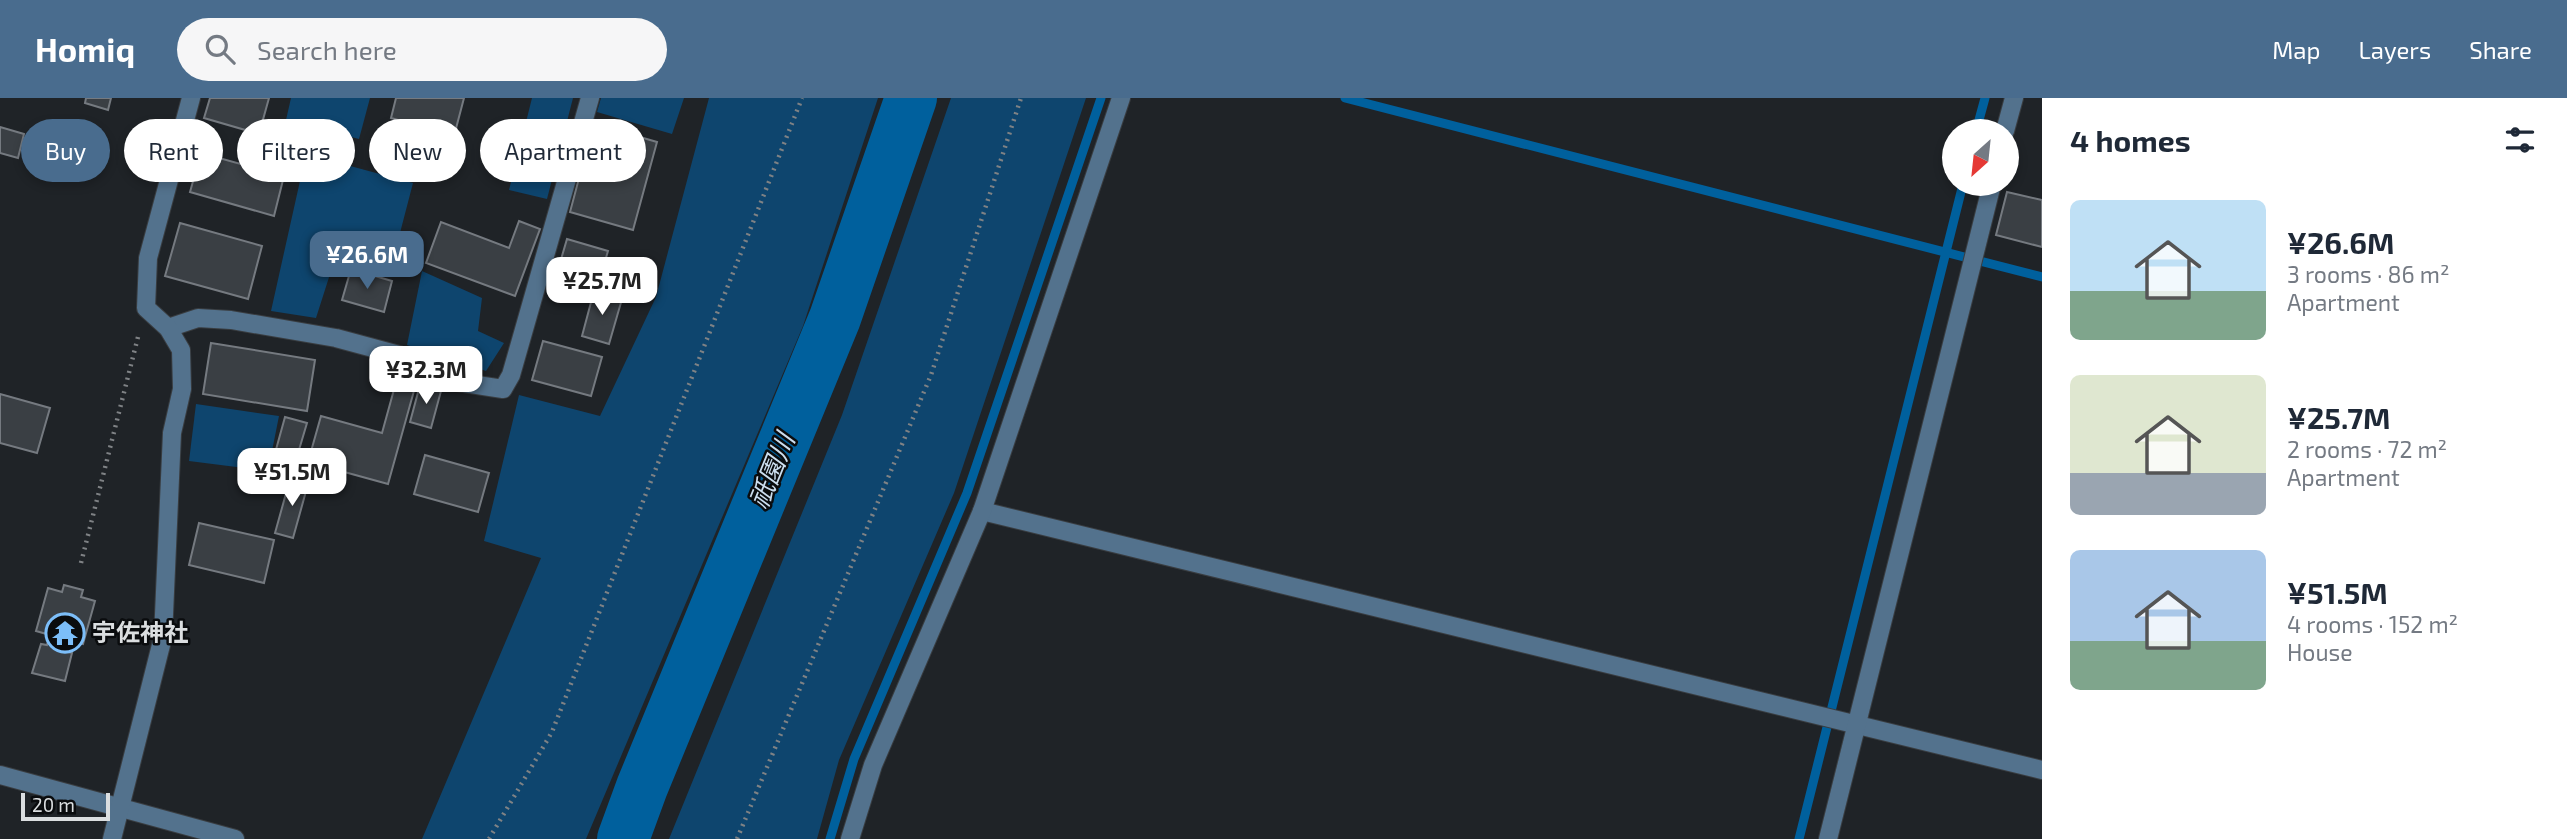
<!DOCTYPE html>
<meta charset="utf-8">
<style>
body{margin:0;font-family:"Exo 2","Noto Sans JP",sans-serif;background:#f6f6f7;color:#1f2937;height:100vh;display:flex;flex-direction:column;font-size:26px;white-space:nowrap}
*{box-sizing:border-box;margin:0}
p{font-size:23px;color:#747a83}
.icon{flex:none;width:38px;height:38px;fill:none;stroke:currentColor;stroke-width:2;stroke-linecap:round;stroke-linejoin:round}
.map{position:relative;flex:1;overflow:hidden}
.details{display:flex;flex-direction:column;background:#fff;width:525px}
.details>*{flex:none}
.guide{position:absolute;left:21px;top:21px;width:665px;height:63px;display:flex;gap:14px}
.needle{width:46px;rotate:207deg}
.tools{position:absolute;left:1942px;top:21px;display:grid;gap:14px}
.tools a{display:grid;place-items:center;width:77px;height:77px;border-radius:50%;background:#fff;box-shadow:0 4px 10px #0003;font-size:35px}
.scale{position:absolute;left:21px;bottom:18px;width:89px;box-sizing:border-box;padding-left:7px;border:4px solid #dbdee0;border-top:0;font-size:19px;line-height:24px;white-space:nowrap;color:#dbdee0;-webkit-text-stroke:5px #0a0c0e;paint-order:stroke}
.price{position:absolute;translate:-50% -60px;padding:0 16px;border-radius:14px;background:#fff;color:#222;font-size:23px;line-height:46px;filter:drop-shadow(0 2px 4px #0008)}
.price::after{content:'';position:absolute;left:50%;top:42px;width:21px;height:16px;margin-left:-10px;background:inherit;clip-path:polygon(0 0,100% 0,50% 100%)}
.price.selected{background:#496c8e;color:#fff}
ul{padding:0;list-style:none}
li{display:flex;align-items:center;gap:21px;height:175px;padding:0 28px}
li span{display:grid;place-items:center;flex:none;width:196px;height:140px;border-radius:10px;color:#555}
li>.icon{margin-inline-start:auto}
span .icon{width:84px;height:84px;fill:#fffc;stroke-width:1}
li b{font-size:30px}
h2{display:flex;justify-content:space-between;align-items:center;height:84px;padding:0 28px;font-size:30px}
.tag{padding:0 24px;border-radius:32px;background:#fff;box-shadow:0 4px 10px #0003;font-size:24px;line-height:63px}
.tag.selected{background:#496c8e;color:#fff}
header{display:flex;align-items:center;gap:42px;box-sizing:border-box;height:98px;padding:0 35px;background:#496c8e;color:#fff}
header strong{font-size:33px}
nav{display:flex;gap:38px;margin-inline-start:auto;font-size:24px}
.search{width:490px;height:63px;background:#f6f6f7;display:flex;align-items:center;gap:18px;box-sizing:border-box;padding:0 24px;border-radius:38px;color:#747a83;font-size:26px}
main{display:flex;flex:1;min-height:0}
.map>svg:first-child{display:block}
.green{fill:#0e456e}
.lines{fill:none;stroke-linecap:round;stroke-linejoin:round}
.stream{stroke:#00609d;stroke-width:9}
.river{stroke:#00609d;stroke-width:52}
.building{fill:#3a3f44;stroke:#757a80;stroke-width:2}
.minor-casing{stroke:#393d41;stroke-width:20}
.path{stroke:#7f8285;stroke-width:4.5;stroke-dasharray:2 5;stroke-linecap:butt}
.minor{stroke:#53728d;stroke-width:18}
.labels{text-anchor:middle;stroke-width:5;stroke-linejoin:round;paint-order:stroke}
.poi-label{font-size:24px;font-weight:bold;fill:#dbdee0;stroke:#0a0c0e;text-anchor:start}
.water-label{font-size:26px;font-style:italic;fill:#ccdeef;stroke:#0a0c0e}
</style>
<header>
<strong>Homiq</strong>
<div class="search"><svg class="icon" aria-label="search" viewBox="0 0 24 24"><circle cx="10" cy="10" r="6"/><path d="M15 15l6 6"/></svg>Search here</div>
<nav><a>Map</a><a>Layers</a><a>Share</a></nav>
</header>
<main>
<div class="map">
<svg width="2042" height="741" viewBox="0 0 2042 741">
<rect width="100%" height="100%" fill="#1f2327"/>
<!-- green -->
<g class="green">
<path d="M291,0h79l-11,41 -73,-19z"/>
<path d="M532,0h41l-26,101 -38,-9z"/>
<path d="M601,0h83l-12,36 -75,-22z"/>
<path d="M709,0h169l-75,228 -217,513h-164l119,-281 -57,-17 35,-146 81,21 56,-119z"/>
<path d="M951,0h135l-132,395 -115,267 -22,79h-148l173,-424z"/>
<path d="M306,56l107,29 -19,73 -55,-10 -23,72 -45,-7z"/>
<path d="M422,173l60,27 -4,33 26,12 -18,28 -79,-26z"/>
<path d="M196,306l83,12 -11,55 -79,-10z"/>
</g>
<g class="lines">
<!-- stream -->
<g class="stream">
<path d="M1345,0l697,179"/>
<path d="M1976,33l9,-33"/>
<path d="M830,741l24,-80 113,-266 134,-395"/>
<path d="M1799,741l164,-655"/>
</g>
<!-- river -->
<path class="river" d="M623,741l19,-52 193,-469 76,-220"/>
</g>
<!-- building -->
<g class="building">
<path d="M86,0h25l-3,12 -23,-7z"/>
<path d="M210,0h59l-10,36 -55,-16z"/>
<path d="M396,0h68l-10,38 -63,-18z"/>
<path d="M72,25l25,7 -10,36 -25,-7z"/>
<path d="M0,29l24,7 -6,24 -18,-5z"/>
<path d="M633,37l24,7 -24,88 -63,-18 12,-45 39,11z"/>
<path d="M201,55l83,23 -10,40 -84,-24z"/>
<path d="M2007,94l35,8v47l-46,-12z"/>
<path d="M519,123l21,8 -25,67 -89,-33 15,-41 68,26z"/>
<path d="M180,125l82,23 -14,53 -83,-23z"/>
<path d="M567,141l41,12 -10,34 -41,-12z"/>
<path d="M351,171l41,12 -8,31 -42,-12z"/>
<path d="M594,193l28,8 -13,45 -27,-8z"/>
<path d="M543,243l59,16 -11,39 -59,-16z"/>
<path d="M211,245l104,17 -8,51 -104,-17z"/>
<path d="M398,277l19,5 -29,104 -80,-22 13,-46 61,17z"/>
<path d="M420,287l21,6 -10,37 -21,-6z"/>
<path d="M0,296l50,14 -13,45 -37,-10z"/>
<path d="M285,319l22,6 -14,47 -21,-6z"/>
<path d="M425,357l64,18 -11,39 -64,-18z"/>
<path d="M290,381l18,5 -15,54 -18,-5z"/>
<path d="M199,425l75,17 -10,43 -75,-18z"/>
<path d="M64,487l19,5 -2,7 14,4 -12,43 -14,-4 -3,11 6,2 -7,28 -33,-8 9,-29 6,1 3,-10 -14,-4 12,-43 14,4z"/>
</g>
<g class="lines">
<!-- minor casing -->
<g class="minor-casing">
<g id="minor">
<path d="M2005,33l9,-33"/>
<path d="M168,230l30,-10 33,2 105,18 63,17 52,26 52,8 8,-14 79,-277"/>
<path d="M982,413l1060,259"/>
<path d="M0,677l235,64"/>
<path d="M112,741l51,-202 9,-204 10,-44 -1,-39 -13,-22 -22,-20 2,-50 43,-160"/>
<path d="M850,741l23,-74 109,-254 139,-413"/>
<path d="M1828,741l164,-655"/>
</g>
</g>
<!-- path -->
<g class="path">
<path d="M81,465l58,-230"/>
<path d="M489,741l63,-107 250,-634"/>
<path d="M737,741l194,-464 90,-277"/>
</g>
<!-- minor -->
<use href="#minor" class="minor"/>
</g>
<!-- icons -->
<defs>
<g id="temple-ring" transform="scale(2.0125)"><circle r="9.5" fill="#0a0c0e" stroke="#7cbef9" stroke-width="1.5"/><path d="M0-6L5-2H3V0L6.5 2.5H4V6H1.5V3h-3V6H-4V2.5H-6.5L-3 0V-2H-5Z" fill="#7cbef9"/></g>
</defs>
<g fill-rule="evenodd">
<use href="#temple-ring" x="65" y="535"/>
</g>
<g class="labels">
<!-- poi labels -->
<g class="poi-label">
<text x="92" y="543">宇佐神社</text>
</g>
<!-- water labels -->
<g class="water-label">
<text transform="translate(772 373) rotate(-68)" y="9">祇園川</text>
</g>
</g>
</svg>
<div class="tools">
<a><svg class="needle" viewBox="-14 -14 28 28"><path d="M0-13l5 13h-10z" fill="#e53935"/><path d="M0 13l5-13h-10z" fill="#747a83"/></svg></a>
</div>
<div class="scale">20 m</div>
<b class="price selected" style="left:367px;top:193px">¥26.6M</b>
<b class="price" style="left:602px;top:219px">¥25.7M</b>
<b class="price" style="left:426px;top:308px">¥32.3M</b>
<b class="price" style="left:292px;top:410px">¥51.5M</b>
<div class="guide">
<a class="tag selected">Buy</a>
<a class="tag">Rent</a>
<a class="tag">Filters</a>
<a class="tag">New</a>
<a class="tag">Apartment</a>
</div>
</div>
<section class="details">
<h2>4 homes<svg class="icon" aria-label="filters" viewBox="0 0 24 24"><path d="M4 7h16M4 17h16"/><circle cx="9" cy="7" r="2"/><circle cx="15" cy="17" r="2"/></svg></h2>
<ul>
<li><span style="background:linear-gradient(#bfe0f5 65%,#7fa58c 0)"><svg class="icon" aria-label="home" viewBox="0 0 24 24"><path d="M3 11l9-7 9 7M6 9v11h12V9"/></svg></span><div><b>¥26.6M</b><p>3 rooms · 86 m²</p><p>Apartment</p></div></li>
<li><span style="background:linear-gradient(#dfe7d0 70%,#9aa5b1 0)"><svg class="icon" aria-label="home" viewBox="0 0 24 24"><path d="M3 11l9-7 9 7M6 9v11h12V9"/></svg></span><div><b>¥25.7M</b><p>2 rooms · 72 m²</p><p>Apartment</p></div></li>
<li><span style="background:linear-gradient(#a9c7e8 65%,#7fa58c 0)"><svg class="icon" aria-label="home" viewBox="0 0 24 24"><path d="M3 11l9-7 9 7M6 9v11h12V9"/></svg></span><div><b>¥51.5M</b><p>4 rooms · 152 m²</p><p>House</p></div></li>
</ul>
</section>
</main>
